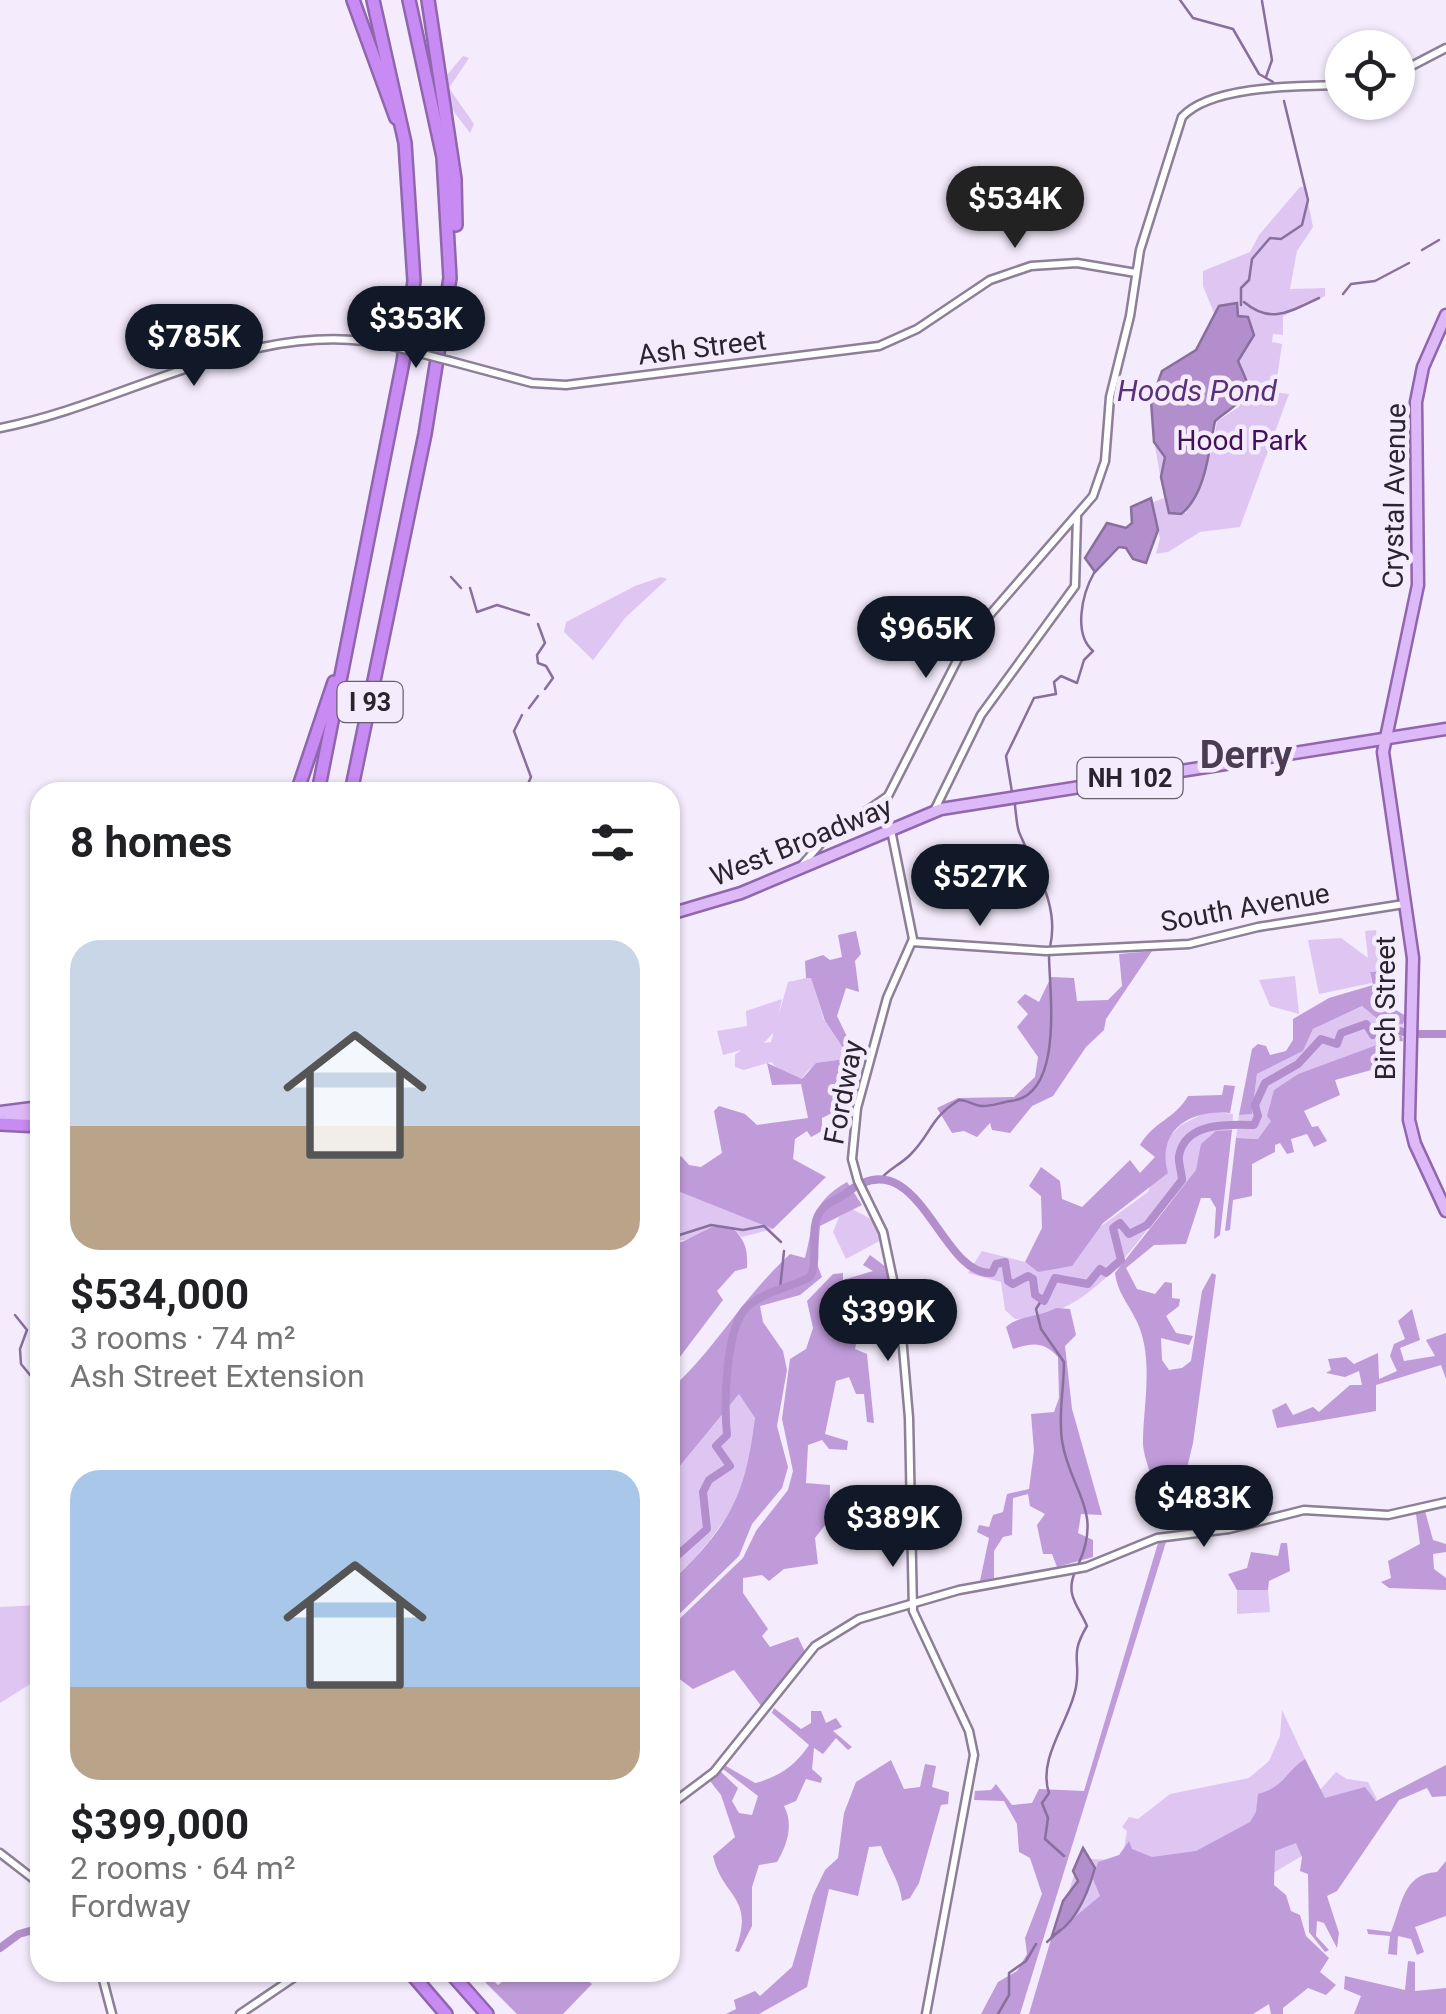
<!DOCTYPE html>
<meta charset="utf-8">
<style>
body{margin:0;font-family:Roboto,sans-serif;background:#f2f2f2;color:#202124;height:100vh;display:flex;flex-direction:column;font-size:38px;white-space:nowrap}
*{box-sizing:border-box;margin:0}
p{font-size:32px;color:#757577}
.icon{flex:none;width:55px;height:55px;fill:none;stroke:currentColor;stroke-width:2;stroke-linecap:round;stroke-linejoin:round}
.map{position:relative;flex:1;overflow:hidden}
.side{position:absolute;left:30px;top:782px;width:650px;height:1200px;display:flex;flex-direction:column;background:#fff;border-radius:30px;box-shadow:0 2px 8px #0004}
.side>*{flex:none}
.tools{position:absolute;left:1325px;top:30px;display:grid;gap:20px}
.tools a{display:grid;place-items:center;width:90px;height:90px;border-radius:50%;background:#fff;box-shadow:0 2px 8px #0004;font-size:50px}
.price{position:absolute;translate:-50% -85px;padding:0 22px;border-radius:35px;background:#111827;color:#fff;font-size:32px;line-height:65px;filter:drop-shadow(0 2px 5px #0008)}
.price::after{content:'';position:absolute;left:50%;top:60px;width:30px;height:22px;margin-left:-15px;background:inherit;clip-path:polygon(0 0,100% 0,50% 100%)}
.price.selected{background:#222;color:#fff}
ul{padding:0;list-style:none}
li{display:grid;align-content:center;gap:20px;height:530px;padding:0 40px}
li span{display:grid;place-items:center;height:310px;border-radius:30px;color:#555}
li>.icon{margin-inline-start:auto}
span .icon{width:180px;height:180px;fill:#fffc;stroke-width:1}
li b{font-size:42px}
h2{display:flex;justify-content:space-between;align-items:center;height:120px;padding:0 40px;font-size:42px}
.map>svg:first-child{display:block}
.green{fill:#dfc6f2}
.forest{fill:#bf9bd9}
.water{fill:#b28fcc;stroke:#896f9d;stroke-width:2.5}
.lines{fill:none;stroke-linecap:round;stroke-linejoin:round}
.stream{stroke:#896f9d;stroke-width:2.5}
.river{stroke:#b28fcc;stroke-width:8}
.minor-casing{stroke:#8d7f97;stroke-width:11}
.major-casing{stroke:#9066ae;stroke-width:15}
.highway-casing{stroke:#9066ae;stroke-width:16}
.minor{stroke:#fff;stroke-width:6}
.major{stroke:#deb9f8;stroke-width:10}
.highway{stroke:#c88af3;stroke-width:11}
.minor-bridge-casing{stroke:#8d7f97;stroke-width:11;stroke-linecap:butt}
.minor-bridge{stroke:#fff;stroke-width:6}
.labels{text-anchor:middle;stroke-width:9;stroke-linejoin:round;paint-order:stroke}
.shield{fill:#f4ebfc;stroke:#66606c;stroke-width:2.5}
.shield-label{font-size:25px;font-weight:bold;fill:#29242e}
.street-label{font-size:28px;fill:#29242e;stroke:#f4ebfc}
.park-label{font-size:28px;fill:#41115a;stroke:#f4ebfc}
.water-label{font-size:30px;font-style:italic;fill:#5c2f79;stroke:#f4ebfc}
.district-label{font-size:38px;font-weight:bold;fill:#4a3d53;stroke:#f4ebfc}
</style>
<div class="map">
<svg width="1446" height="2014" viewBox="0 0 1446 2014">
<rect width="100%" height="100%" fill="#f4ebfc"/>
<!-- green -->
<g class="green">
<path d="M463,56l6,2 -20,30 25,36 -4,9 -34,-45z"/>
<path d="M1300,187h5l8,40 -16,24 -7,38 35,-1v8l-42,20v19l-10,-1 -1,8 10,2 -7,48 14,2 -49,133 -40,5 -32,20 -12,2 4,-16 -11,-34 15,-6 -12,-69 13,27 5,57h16l26,-62 5,-30 22,-14 11,-24 -13,-22 17,-25 -10,-19h-7v-13h-13l-10,9 -11,-27v-15l47,-19 9,-17z"/>
<path d="M661,577l6,2 -42,39 -32,42 -29,-28 2,-10 69,-36z"/>
<path d="M1376,930l5,41 -11,1 2,11 -53,11 -11,-54 33,-2 27,20 -3,-27z"/>
<path d="M1295,976l4,38 -29,-8 -11,-26z"/>
<path d="M811,977l13,43 21,31v8c-19,3 -33,2 -43,20l-19,-5 -12,-12 -27,8 -9,-3v-12l6,-5 -18,5 -6,-24 30,-5 -1,-15 36,-12 -7,32 -11,12 7,-1 17,-60z"/>
<path d="M1362,1006l14,12 27,6 -1,12h-18l-7,10 -79,28 -24,16 -2,31 -14,18 -22,-1 3,-23 13,-2 5,-39 46,-23 10,-22z"/>
<path d="M1209,1111l24,3 -1,16c-32,3 -25,18 -36,41 -9,17 -29,32 -41,48 -34,46 -76,100 -140,100l-10,-9 -4,-28 -33,-9 14,-22 43,11 13,10 110,-80 18,-52 15,-15z"/>
<path d="M670,1188l103,41 -31,8 -10,-10c-23,-1 -40,16 -62,14z"/>
<path d="M852,1209l23,12 8,18 -37,20 -13,-27 6,-15z"/>
<path d="M740,1393c5,8 14,18 15,27 7,64 -43,122 -85,163v-105z"/>
<path d="M1237,1590h31l2,22 -33,2z"/>
<path d="M40,1605v73l-40,25v-96z"/>
<path d="M1282,1710l38,80 16,-18 11,7 21,3 9,17 -28,13 -18,27 -299,175 47,-156 43,3 5,-30 -5,-4 7,-10 9,2 32,-25 79,-16 20,-17 11,-25z"/>
</g>
<!-- forest -->
<g class="forest">
<path d="M856,931l5,23 -6,7 4,31 -13,-4 -9,28 18,37 -15,13 -8,47 -10,5v13l-11,6 -4,-6 -12,8 -2,20 33,18 -53,52 -103,-41v-23l11,-9 8,9 12,2 21,-14 -8,-42 5,-5 26,8 12,11 51,-7 -7,-34 -29,1 -5,-22 35,16 14,-16 28,-4 1,-8 -20,-30 -14,-43h-5l-1,-17 18,-6 7,5 12,-3 -4,-22z"/>
<path d="M1152,951l-46,68 -2,11 -18,17 -33,49 -21,10 -22,27 -18,-3 -2,-7 -13,14 -13,-6 -12,2 -15,-25 21,-10 56,-1 21,-20 3,-20 -21,-30 11,-13 -11,-12 8,-8 14,8 12,-25 23,1 3,23 31,-1 14,-14 -3,-32z"/>
<path d="M1381,971l13,38 12,7 -3,8 -22,-2 -19,-16 -49,23 -10,22 -46,23 -5,40 -13,1 13,-66 6,-5 8,2 4,9 16,-4 7,-11v-21l36,-21 44,-13 -3,-13z"/>
<path d="M1384,1036h18l1,5 -12,1 -16,27 -40,11 5,15 -36,16 8,16 6,-1 9,15 -13,6 -7,-13 -16,5 3,13 -7,2 -7,-11 -5,2v7l-23,12v32l-19,4 -3,30 -5,1 11,-93 22,1 13,-18 -4,-5 7,-26 24,-16 79,-29z"/>
<path d="M1224,1085l11,1 -5,27c-40,-4 -74,17 -62,60l-65,50 -31,43 -34,6 -13,-10 17,-34 -1,-32 -12,-10 12,-19 19,14 2,18 20,8 48,-47 10,13 15,-16 -15,-12c15,-25 34,-25 48,-49l34,-1z"/>
<path d="M1232,1130l-12,105 -6,4 2,-31 -6,-10h-9l-15,46 -32,1 -28,23 11,21 18,5 10,-12 7,1v15l8,1 -1,7 -13,10 10,17 17,3 -4,9 -28,-7 1,22 7,10 13,-2 9,-7 11,-70 10,-18 4,2 -23,168 -17,71 -15,5c-1,-27 -17,-56 -18,-75 0,-37 10,-78 -3,-115 -7,-20 -22,-33 -25,-56l81,-103 5,-26 15,-13z"/>
<path d="M847,1182l15,23 -42,21 -3,38 5,13 -22,18 -40,11 3,16 20,29 4,19 -10,56 11,41 -6,21 -30,36 -13,32 -69,67v-40c59,-57 75,-84 85,-165l-16,-24 -69,84 6,-21 -6,-9v-58c45,-40 73,-93 120,-136l15,4c10,-37 4,-54 42,-76z"/>
<path d="M712,1227h20c13,13 16,22 15,41l-12,3 -18,20 6,9 -53,70v-129l12,1z"/>
<path d="M870,1255l16,12 9,43 -32,2 -8,37 12,5 7,69 -7,-1 -3,-28h-8l-7,-17 -13,4 -11,53 23,7 -1,9 -18,-1 -7,-9 -14,5 -2,38 24,2 -1,35 -14,18 3,26 -34,5 -15,12 -7,-6 -19,3v15l25,36 -6,7 8,11 28,-10 7,15 -43,55 -28,-37 -41,19 -23,-17v-44l73,-70 13,-27 32,-41 5,-19 -11,-52 8,-60 16,-10 7,-21 -6,-27 26,-27 10,-1v7l30,-9 -10,-6z"/>
<path d="M1056,1308l14,1 6,26 -11,11 7,63 30,106 -21,-1 -3,19 15,7v17l-36,10 -5,-13h-9l-6,-29 8,-11 -15,-8 -2,-12 -15,4 -1,37 -9,2 -9,14v27l-14,3 9,-43 -12,-6 2,-7 10,2 4,-12 10,-3 4,-18 22,-5 5,-38 -3,-37 23,-2 5,-14 -1,-41c-15,-16 -25,-14 -45,-8l-7,-22c13,-12 34,-10 50,-19z"/>
<path d="M1412,1309l8,31 -20,8 4,13 31,-5 -9,-16 20,-7v46l-5,-14 -65,20v26l-99,17 -5,-18 14,-7 7,12 20,-8 6,5 31,-27h12l-3,-14 -14,6 -19,-4 5,-3 -3,-11 18,-2 8,7 24,-11 1,26 18,-8 -7,-15 4,-12 11,-5 -7,-18z"/>
<path d="M1425,1511l8,29 13,4v8l-13,2 1,15 12,9v12l-57,-2 -8,-6 10,-4 -3,-17 32,-17 -4,-30z"/>
<path d="M1166,1542l-146,472h-39l17,-32 19,-11 10,-17 -2,-16 17,-44 -12,-36 -11,-6 -2,-28 -13,-23 -30,-1 1,-9 16,-1 5,-6 16,21 20,-2 7,-14 45,2 74,-248z"/>
<path d="M1281,1543h6l3,28 -21,10 -1,9h-31l-9,-16 19,-6 4,-16 27,4z"/>
<path d="M774,1708l27,21 10,-6v-12h10l5,12 10,-5 6,9 -9,4 19,16 -4,3 -12,-12 -13,16 -9,-6 -2,21 10,9 -1,5 -15,-4 -10,22 -12,5c10,19 3,39 -7,56l-18,3 -7,22v39l-13,26 -4,-1c21,-55 -12,-52 -22,-95l22,-19 -14,-42 -11,-14 10,-10 18,17 -6,13 7,12 13,2 6,-19 -35,-27 3,-3 29,17c24,-6 40,-17 54,-38l-37,-32z"/>
<path d="M1305,1759l20,39 40,-11 11,14 70,-36v31l-14,1 -5,-9 -28,12 -62,91 -10,5 12,37 -2,15 -13,-25 -7,-2 -1,15 13,14 -4,2 -16,-20 -1,-58 -8,-3 2,-14 -6,-14 -21,8 -1,34 12,10 5,16 9,4 6,21 23,22 -9,14 16,13 -10,10 -18,-7 -25,20v6h-12l-2,-10 -16,10h-224l23,-78 48,-40 -7,-17 5,-17 21,-7 10,-14 3,8 20,8 44,-6 54,-29 6,-10 2,-18c28,-8 26,-21 47,-35z"/>
<path d="M891,1760l13,29 16,-2 5,-23 11,2 -4,21 17,5 -1,12 -7,1 -22,78 -9,15 -8,3c-2,-20 -14,-35 -21,-55l-12,1 -11,49 -29,-7 -22,98 -48,27h-33l10,-5 -2,-9 21,-9 5,5 32,-29 21,-72 12,-25 13,-12 6,-45 12,-31z"/>
<path d="M1446,1861v55l-31,11 9,25 -7,3 -6,-16 -13,-3 -1,19 -9,-1 2,-18 -22,-2 -1,-5 24,3c11,-26 11,-58 46,-60z"/>
<path d="M1408,1961l7,1v29l31,-3v26h-92l7,-18 -17,-7 1,-13 60,14z"/>
<path d="M515,1973h63l14,11 -29,30h-46l-41,-41h9l13,12z"/>
</g>
<!-- water -->
<g class="water">
<path d="M1237,303l1,13 10,1 6,18 -16,26 10,23c-7,22 -18,24 -33,37 -6,28 -9,74 -34,93l-12,-1 -8,-36 4,-20 -11,-15 -3,-41 11,-30 34,-21 23,-44z"/>
<path d="M1151,498l7,32 -12,33 -13,-4 -7,-11 -7,-1 -24,25 -10,-14 22,-35 19,5 6,-5 -1,-16z"/>
<path d="M1083,1848l12,20c-7,25 -19,56 -43,68l11,-35 15,-20 -5,-10z"/>
</g>
<g class="lines">
<!-- stream -->
<g class="stream">
<path d="M1180,0l13,18 40,11 26,45 14,8"/>
<path d="M1262,1l10,59 -6,17"/>
<path d="M1422,250l17,-10"/>
<path d="M1343,294l8,-10 24,-3 34,-18"/>
<path d="M1244,302c27,23 47,9 75,-4"/>
<path d="M1241,305v-17l8,-8 3,-21 18,-21 11,1 21,-14 6,-25 -24,-99"/>
<path d="M451,577l10,11"/>
<path d="M470,588l7,24 20,-7 32,10"/>
<path d="M538,624l7,19 -8,12 1,8 8,3 7,12 -8,11"/>
<path d="M529,708l9,-12"/>
<path d="M522,715l-8,16 17,46 -3,7"/>
<path d="M508,792l8,-5"/>
<path d="M1012,792l-6,-36 28,-58 22,-4 -2,-12 7,-6 16,7 7,-23 9,-9c-20,-17 -11,-57 1,-78"/>
<path d="M1014,799c2,10 2,24 5,33 16,38 41,73 31,115"/>
<path d="M879,1181c9,-12 21,-16 31,-26 22,-22 19,-36 49,-55 9,0 13,5 22,6 9,1 21,-4 30,-5 54,-6 38,-112 38,-146"/>
<path d="M670,1238l41,-13 32,5 21,-4 17,16"/>
<path d="M780,1289l4,-38"/>
<path d="M1041,1301l-5,8 5,20 23,33c0,28 -6,51 -2,79 8,50 41,68 17,122"/>
<path d="M15,1315l12,15 -7,19 1,15 19,23"/>
<path d="M40,1391v14"/>
<path d="M40,1411l-8,21 8,13"/>
<path d="M1064,1856l-19,-17 3,-21 -6,-15 7,-10c-12,-35 21,-72 27,-106 5,-28 -7,-31 11,-61 -9,-21 -22,-31 -12,-54"/>
<path d="M1047,1942l13,-12"/>
<path d="M998,2014l11,-19v-22l17,-12 10,-17"/>
</g>
<!-- river -->
<g class="river">
<path d="M1420,1034h26"/>
<path d="M670,1562l37,-33 -4,-37 6,-12 21,-14 -14,-20 11,-11c-3,-29 -2,-107 20,-128 17,-16 43,-19 63,-30 10,-18 -2,-47 10,-65 6,-10 16,-11 25,-18 74,-60 94,83 147,79l4,-9 9,-2 3,19 5,3 15,-8 5,3 2,16 9,6 11,-23 33,6 12,-15 6,4 15,-13 -8,-32 7,-5 9,11 18,-9 35,-45c0,-7 -4,-17 -3,-24 6,-34 50,-32 75,-31l4,-9 -3,-11 10,-22 33,-19 23,-25 16,5 4,-11 25,-9 7,11 11,-9 19,6"/>
<path d="M0,1948l19,-14 21,-6"/>
</g>
<!-- minor casing -->
<g class="minor-casing">
<g id="minor">
<path d="M1398,73l48,-25"/>
<path d="M450,361l82,22 34,2 313,-39 38,-17 73,-49 41,-14 46,-3 59,10"/>
<path d="M0,428c127,-24 259,-114 392,-82"/>
<path d="M934,811l47,-96 94,-129 2,-69"/>
<path d="M891,830l22,109 -26,59 -30,110 -5,51 6,22 25,51 17,81 9,105 4,193 56,120 5,24 -48,259"/>
<path d="M803,864l19,-22 66,-46 79,-155 126,-145 12,-35 5,-64 20,-81 10,-66 42,-133c29,-32 118,-31 160,-32"/>
<path d="M912,942l134,9 143,-7 69,-17 146,-23"/>
<path d="M670,1805l44,-33 101,-126 44,-27 100,-29 127,-23 71,-29 72,-9 75,-19 84,5 58,-13"/>
<path d="M0,1853l40,31"/>
<path d="M101,1972l11,42"/>
<path d="M240,2014l62,-42"/>
</g>
</g>
<!-- major casing -->
<g class="major-casing">
<g id="major">
<path d="M1446,315l-23,52 -7,35 2,183 -35,167 30,206 -4,162 6,24 31,67"/>
<path d="M670,914l71,-21 200,-84 505,-80"/>
<path d="M0,1112l40,-5"/>
<path d="M1,1122l39,-7"/>
</g>
</g>
<!-- highway casing -->
<g class="highway-casing">
<g id="highway">
<path d="M353,0l43,118"/>
<path d="M428,0l27,179 1,46"/>
<path d="M297,792l37,-110"/>
<path d="M318,792l85,-430 11,-81 -9,-138 -32,-143"/>
<path d="M351,792l74,-358 25,-156 -7,-121 -34,-157"/>
<path d="M0,1124l40,2"/>
<path d="M410,1972l36,42"/>
<path d="M450,1972l37,42"/>
</g>
</g>
<!-- minor -->
<use href="#minor" class="minor"/>
<!-- major -->
<use href="#major" class="major"/>
<!-- highway -->
<use href="#highway" class="highway"/>
<!-- minor-bridge casing -->
<g class="minor-bridge-casing">
<path id="minor-bridge" d="M392,346l58,15"/>
</g>
<!-- minor-bridge -->
<use href="#minor-bridge" class="minor-bridge"/>
</g>
<g class="labels">
<!-- shield labels -->
<g class="shield">
<rect x="337.5" y="682" width="65" height="40" rx="8"/>
<rect x="1077.5" y="758" width="105" height="40" rx="8"/>
</g>
<g class="shield-label">
<text x="370" y="711">I 93</text>
<text x="1130" y="787">NH 102</text>
</g>
<!-- street labels -->
<g class="street-label">
<text transform="translate(702 347) rotate(-7)" y="10">Ash Street</text>
<text transform="translate(1394 496) rotate(-89)" y="10">Crystal Avenue</text>
<text transform="translate(801 841) rotate(-22)" y="10">West Broadway</text>
<text transform="translate(1245 907) rotate(-10)" y="10">South Avenue</text>
<text transform="translate(1385 1008) rotate(-90)" y="10">Birch Street</text>
<text transform="translate(843 1092) rotate(-79)" y="10">Fordway</text>
</g>
<!-- park labels -->
<g class="park-label">
<text x="1242" y="450">Hood Park</text>
</g>
<!-- water labels -->
<g class="water-label">
<text x="1197" y="401">Hoods Pond</text>
</g>
<!-- district labels -->
<g class="district-label">
<text x="1246" y="768">Derry</text>
</g>
</g>
</svg>
<div class="tools">
<a><svg class="icon" aria-label="locate" viewBox="0 0 24 24"><circle cx="12" cy="12" r="6"/><path d="M12 2v4M12 18v4M2 12h4M18 12h4"/></svg></a>
</div>
<b class="price selected" style="left:1015px;top:251px">$534K</b>
<b class="price" style="left:416px;top:371px">$353K</b>
<b class="price" style="left:194px;top:389px">$785K</b>
<b class="price" style="left:926px;top:681px">$965K</b>
<b class="price" style="left:980px;top:929px">$527K</b>
<b class="price" style="left:888px;top:1364px">$399K</b>
<b class="price" style="left:1204px;top:1550px">$483K</b>
<b class="price" style="left:893px;top:1570px">$389K</b>
<section class="side">
<h2>8 homes<svg class="icon" aria-label="filters" viewBox="0 0 24 24"><path d="M4 7h16M4 17h16"/><circle cx="9" cy="7" r="2"/><circle cx="15" cy="17" r="2"/></svg></h2>
<ul>
<li><span style="background:linear-gradient(#c9d6e8 60%,#b9a48a 0)"><svg class="icon" aria-label="home" viewBox="0 0 24 24"><path d="M3 11l9-7 9 7M6 9v11h12V9"/></svg></span><div><b>$534,000</b><p>3 rooms · 74 m²</p><p>Ash Street Extension</p></div></li>
<li><span style="background:linear-gradient(#a9c7e8 70%,#b9a48a 0)"><svg class="icon" aria-label="home" viewBox="0 0 24 24"><path d="M3 11l9-7 9 7M6 9v11h12V9"/></svg></span><div><b>$399,000</b><p>2 rooms · 64 m²</p><p>Fordway</p></div></li>
</ul>
</section>
</div>
